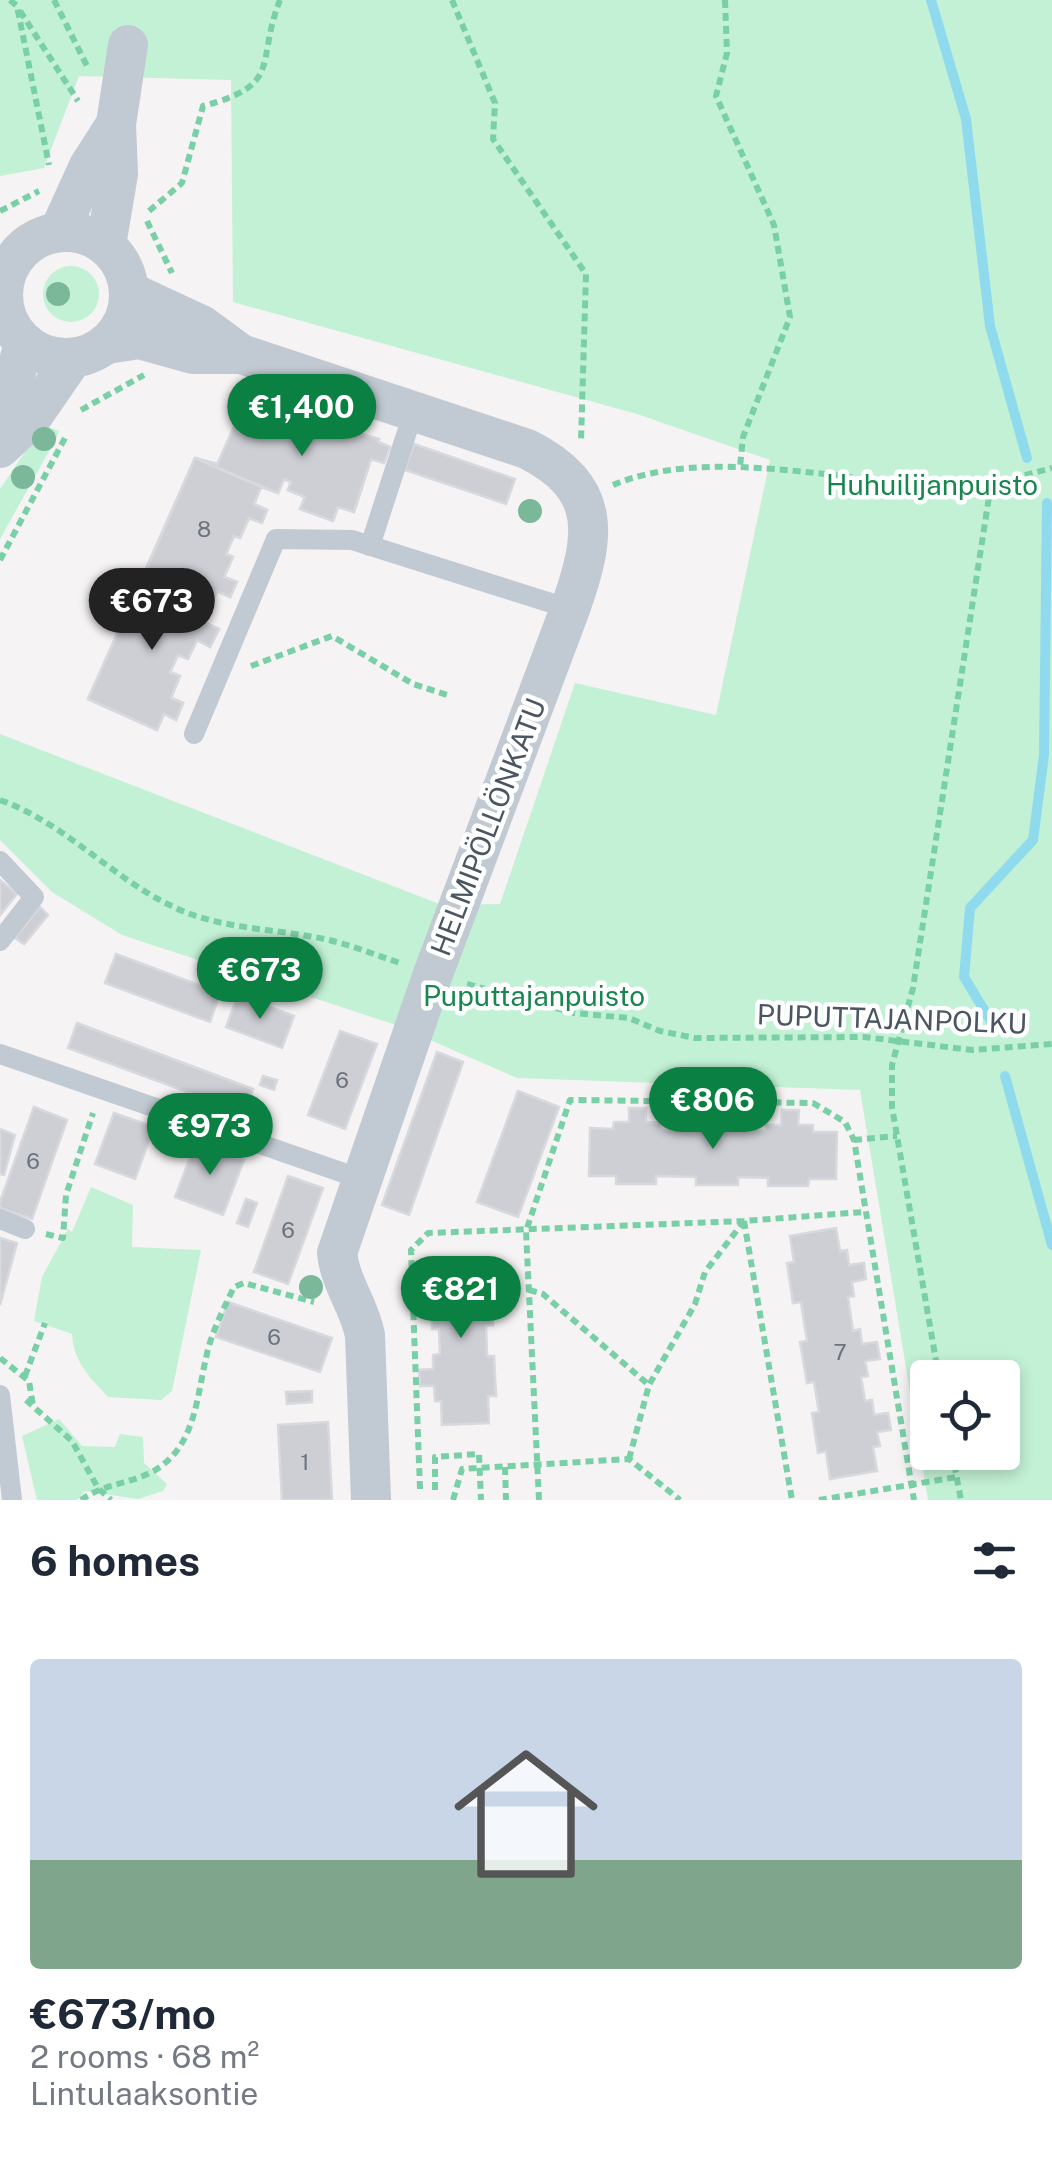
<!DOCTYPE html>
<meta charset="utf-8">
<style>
body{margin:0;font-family:"Public Sans",sans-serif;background:#f6f6f7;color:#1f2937;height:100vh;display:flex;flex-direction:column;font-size:38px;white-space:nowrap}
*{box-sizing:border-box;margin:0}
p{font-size:32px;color:#747a83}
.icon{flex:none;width:55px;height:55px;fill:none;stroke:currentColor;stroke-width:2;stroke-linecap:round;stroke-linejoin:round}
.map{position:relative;height:1500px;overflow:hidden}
.drawer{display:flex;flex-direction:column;background:#fff;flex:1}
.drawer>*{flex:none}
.buttons{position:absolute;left:910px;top:1360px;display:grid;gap:20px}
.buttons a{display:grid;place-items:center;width:110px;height:110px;border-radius:10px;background:#fff;box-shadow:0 5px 15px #0003;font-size:50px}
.price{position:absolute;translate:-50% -85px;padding:0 22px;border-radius:35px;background:#0b8043;color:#fff;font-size:32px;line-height:65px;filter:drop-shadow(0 2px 5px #0008)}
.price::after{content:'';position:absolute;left:50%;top:60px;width:30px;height:22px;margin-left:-15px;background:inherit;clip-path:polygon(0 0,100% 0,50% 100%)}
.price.selected{background:#222;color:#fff}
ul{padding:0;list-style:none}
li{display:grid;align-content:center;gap:20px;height:530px;padding:0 30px}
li+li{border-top:2px solid #e0e1e3}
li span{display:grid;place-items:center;height:310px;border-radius:10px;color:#555}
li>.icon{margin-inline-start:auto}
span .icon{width:180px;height:180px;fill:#fffc;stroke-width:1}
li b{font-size:42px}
h2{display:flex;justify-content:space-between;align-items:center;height:120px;padding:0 30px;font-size:42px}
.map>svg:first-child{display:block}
.green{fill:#c3f1d5;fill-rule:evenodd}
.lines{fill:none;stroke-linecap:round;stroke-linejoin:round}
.stream{stroke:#90daee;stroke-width:10}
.building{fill:#cdcfd5;stroke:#d7d9de;stroke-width:2.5}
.path{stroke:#7ad0a6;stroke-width:6;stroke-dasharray:8 5;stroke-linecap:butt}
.service{stroke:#c1cad2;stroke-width:20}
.minor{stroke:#c1cad2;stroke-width:40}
.tree{fill:#7bb799}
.labels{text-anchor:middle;stroke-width:9;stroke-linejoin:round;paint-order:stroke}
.number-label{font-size:22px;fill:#6b747e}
.park-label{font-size:28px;fill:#17864f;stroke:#fff}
.street-label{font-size:28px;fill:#4a5661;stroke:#fff}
</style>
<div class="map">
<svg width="1052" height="1500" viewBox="0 0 1052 1500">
<rect width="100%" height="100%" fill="#f5f3f3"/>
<!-- green -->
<g class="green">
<path d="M0,0h1052v1500h-124l-68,-410 -343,-12 -121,-53 -274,-90 -70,-43 -52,-52v-106l442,171 58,-1 75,-221 141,32 54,-255 -133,-46 -404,-112 -2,-222 -152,-4 -35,92 -44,8zM928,1378h74v74h-74z"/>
<circle cx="71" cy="294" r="28"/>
<path d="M43,425l16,6 -2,6 -57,102v-50z"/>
<path d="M91,1187l42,18 -1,42 69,3 -29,141 -11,9 -53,-3c-19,-21 -34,-34 -36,-63l-38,-13 8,-44 26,-48 4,3z"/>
<path d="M59,1419l23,27 33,1 5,-13 23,3 1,26 23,21 -4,7 -25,8 -53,-8 -8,9h-40l-15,-64z"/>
</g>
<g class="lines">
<!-- stream -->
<g class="stream">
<path d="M931,0l35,119 24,207 37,132"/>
<path d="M992,1023l-28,-46 6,-69 63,-68 11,-85 3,-252"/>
<path d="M1005,1076l47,169"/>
</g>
</g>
<!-- building -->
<g class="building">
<path d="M259,400l46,16 -3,8 18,7 4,-8 55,16 -1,3 12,5 -6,16 -13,-4 -17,53 -16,-5 -5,14 -33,-12 5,-12 -17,-7 3,-8 -7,-3 -6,14 -17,-6 -7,17 13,6 -5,13 -13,-5 -9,20 -6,-2 -8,18 7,3 -9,20 13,5 -7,15 -13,-6 -13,31 15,7 -9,18 -13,-7 -9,19 -10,-4 -8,17 10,4 -9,22 12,5 -7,17 -12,-6 -7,16 -69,-31 107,-241 23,6 19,-44 13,6z"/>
<path d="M259,400l46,16 -3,8 18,7 4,-8 55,16 -1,3 12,5 -6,16 -13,-4 -17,53 -16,-5 -5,14 -33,-12 5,-12 -17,-7 3,-8 -7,-3 -6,14 -62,-26 21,-47 13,6z"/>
<path d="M414,444l101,35 -9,25 -101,-34z"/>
<path d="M195,458l66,29 -7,17 13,6 -5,13 -13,-5 -9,20 -6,-2 -8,18 7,3 -9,20 13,5 -7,15 -13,-6 -6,14 -67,-30z"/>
<path d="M144,575l67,30 -7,17 15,7 -9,18 -13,-7 -9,19 -10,-4 -8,17 10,4 -9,22 12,5 -7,17 -12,-6 -7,16 -69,-31z"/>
<path d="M0,880l17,14 -17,21z"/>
<path d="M40,907l8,8 -24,29 -9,-6z"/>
<path d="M116,954l104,39 -10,29 -105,-39z"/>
<path d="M238,995l56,21 -12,32 -56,-21z"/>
<path d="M77,1023l176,66 -9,24 -176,-65z"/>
<path d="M340,1031l37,13 -32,85 -37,-14z"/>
<path d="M437,1052l26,10 -54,153 -27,-10z"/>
<path d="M263,1076l14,4 -3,10 -14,-5z"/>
<path d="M518,1091l41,16 -41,110 -41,-15z"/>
<path d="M34,1107l33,13 -35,99 -32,-11v-6z"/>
<path d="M629,1108h17v14l15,1v7h33l1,-7h15v-14l17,1v13l14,1v7h25v-6h15l1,-15h17l-1,15h15v7h24l-1,47h-27l-1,7h-40v-8l-30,-1v8h-42v-8l-40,-1v8h-40v-8h-27l1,-48 23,1 1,-7h15z"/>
<path d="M114,1113l40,14 -19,52 -40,-15z"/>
<path d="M0,1129l15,6 -11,40 -4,-1z"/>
<path d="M196,1142l48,18 -21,55 -48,-18z"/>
<path d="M288,1176l35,12 -35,96 -34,-12z"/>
<path d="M246,1199l11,4 -9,24 -11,-4z"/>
<path d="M836,1228l4,23 7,-1 2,15 15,-2 2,16 -14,3 2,14 -6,1 5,34 7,-2 2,15 15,-2 3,17 -15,2 3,15 -7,1 4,24 7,-1 2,15 14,-2 3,17 -14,2 3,14 -7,1 4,24 -47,8 -4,-28 -8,2 -6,-40 7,-1 -5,-30 -7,1 -7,-41 7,-1 -6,-39 -8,1 -6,-40 7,-1 -4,-26z"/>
<path d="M0,1238l17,5 -17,62z"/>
<path d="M484,1258v26h8l1,41 -7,1 1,30h7l2,40h-8l1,27 -47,2 -1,-24h-6l-1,-15h-14l-1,-16 14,-1v-14l7,-1 -1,-25h-7v-15l-15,1v-17l14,-1v-14h6v-24z"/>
<path d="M228,1302l104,36 -12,34 -104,-35z"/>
<path d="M312,1391v11l-25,2 -1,-12z"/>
<path d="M328,1422l4,78h-50l-4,-75z"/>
</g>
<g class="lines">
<!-- path -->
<g class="path">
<path d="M10,0l7,6 32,159"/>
<path d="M54,0l33,66"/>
<path d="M452,0l43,103 -2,36 93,135 -5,167"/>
<path d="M725,0l2,53 -11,43 58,129 16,92 -47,120 -3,30"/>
<path d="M20,11l58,90"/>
<path d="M0,211l39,-20"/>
<path d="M149,211l33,-28 21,-77c81,-21 52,-43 77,-106"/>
<path d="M147,221l25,52"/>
<path d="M81,410l63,-35"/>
<path d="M613,485c92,-39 229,-4 326,1 40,2 75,-8 113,-18"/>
<path d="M0,560l65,-122"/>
<path d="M251,666l81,-30 81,48 34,11"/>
<path d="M0,800c70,25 116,84 185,112 46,18 95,17 144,28 25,6 49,16 74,24"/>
<path d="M467,984l107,29 55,5 31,13 35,7 169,-1 108,13 80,-6"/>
<path d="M854,1140l43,-4"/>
<path d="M744,1221l48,279"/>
<path d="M46,1234l17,4 3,-43 27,-82"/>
<path d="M529,1290l14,4 106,91"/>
<path d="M0,1358l29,23 4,25"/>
<path d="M25,1376l20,-53"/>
<path d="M939,1378l-47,-271v-42l21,-77 78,-504"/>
<path d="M26,1400l46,41 26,47 13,12"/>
<path d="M952,1452l9,48"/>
<path d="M629,1459l20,-74 46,-81 10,-32 39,-51"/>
<path d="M505,1467l1,33"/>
<path d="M420,1489l-9,-239 17,-17 316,-12 119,-9"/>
<path d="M435,1490v-33l44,-3 2,46"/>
<path d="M81,1500c22,-16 47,-16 71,-28 43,-24 44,-71 54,-114 5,-25 17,-48 28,-71l10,-4 70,19"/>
<path d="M453,1500l9,-31 167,-10 51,41"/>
<path d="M539,1500l-13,-269 44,-131 243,3 32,19 9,18 60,360"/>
<path d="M819,1500l138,-23"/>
</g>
<!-- service -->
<g class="service">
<path d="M370,546l37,-114"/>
<path d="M194,734l82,-195 76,1 218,69"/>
<path d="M0,861l34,36 -34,44"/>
<path d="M0,1054l361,125"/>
<path d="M0,1219l25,10"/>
<path d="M0,1395l12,105"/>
</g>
<!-- minor -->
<g class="minor">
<circle cx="66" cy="295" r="63"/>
<path d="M59,232l30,-66 27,-42"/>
<path d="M106,245l12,-71 -2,-50 12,-79"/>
<path d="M130,292l73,34 38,28 286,95c78,39 68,89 43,160l-137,365 -96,279c3,30 22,52 28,82l6,165"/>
<path d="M107,344l32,-5 54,15h48"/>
<path d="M0,428l24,-84"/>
<path d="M0,448l30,-28 42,-61"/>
</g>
</g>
<!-- trees -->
<g class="tree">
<circle cx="58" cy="294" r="12"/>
<circle cx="44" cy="439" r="12"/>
<circle cx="23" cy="477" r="12"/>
<circle cx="530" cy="511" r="12"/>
<circle cx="311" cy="1287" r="12"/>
</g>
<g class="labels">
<!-- number labels -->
<g class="number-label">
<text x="204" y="537">8</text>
<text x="342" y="1088">6</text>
<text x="33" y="1169">6</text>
<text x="288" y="1238">6</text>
<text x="274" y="1345">6</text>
<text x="840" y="1360">7</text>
<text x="305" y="1470">1</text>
</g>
<!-- park labels -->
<g class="park-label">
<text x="932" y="495">Huhuilijanpuisto</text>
<text x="534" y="1006">Puputtajanpuisto</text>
</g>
<!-- street labels -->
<g class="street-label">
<text transform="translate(488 827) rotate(-69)" y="10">HELMIPÖLLÖNKATU</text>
<text transform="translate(892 1019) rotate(2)" y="10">PUPUTTAJANPOLKU</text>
</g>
</g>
</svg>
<div class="buttons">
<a><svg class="icon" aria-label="locate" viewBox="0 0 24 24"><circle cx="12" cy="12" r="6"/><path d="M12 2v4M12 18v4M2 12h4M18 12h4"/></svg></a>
</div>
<b class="price" style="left:302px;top:459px">€1,400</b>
<b class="price selected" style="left:152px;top:653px">€673</b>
<b class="price" style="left:260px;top:1022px">€673</b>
<b class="price" style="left:713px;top:1152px">€806</b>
<b class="price" style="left:210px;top:1178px">€973</b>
<b class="price" style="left:461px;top:1341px">€821</b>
</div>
<section class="drawer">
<h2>6 homes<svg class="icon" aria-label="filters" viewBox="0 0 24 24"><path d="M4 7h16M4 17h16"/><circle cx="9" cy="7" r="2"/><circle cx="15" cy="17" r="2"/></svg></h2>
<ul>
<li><span style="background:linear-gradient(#c9d6e8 65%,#7fa58c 0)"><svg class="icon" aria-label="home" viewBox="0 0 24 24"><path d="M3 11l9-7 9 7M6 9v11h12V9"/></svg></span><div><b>€673/mo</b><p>2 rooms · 68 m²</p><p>Lintulaaksontie</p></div></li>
</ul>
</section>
